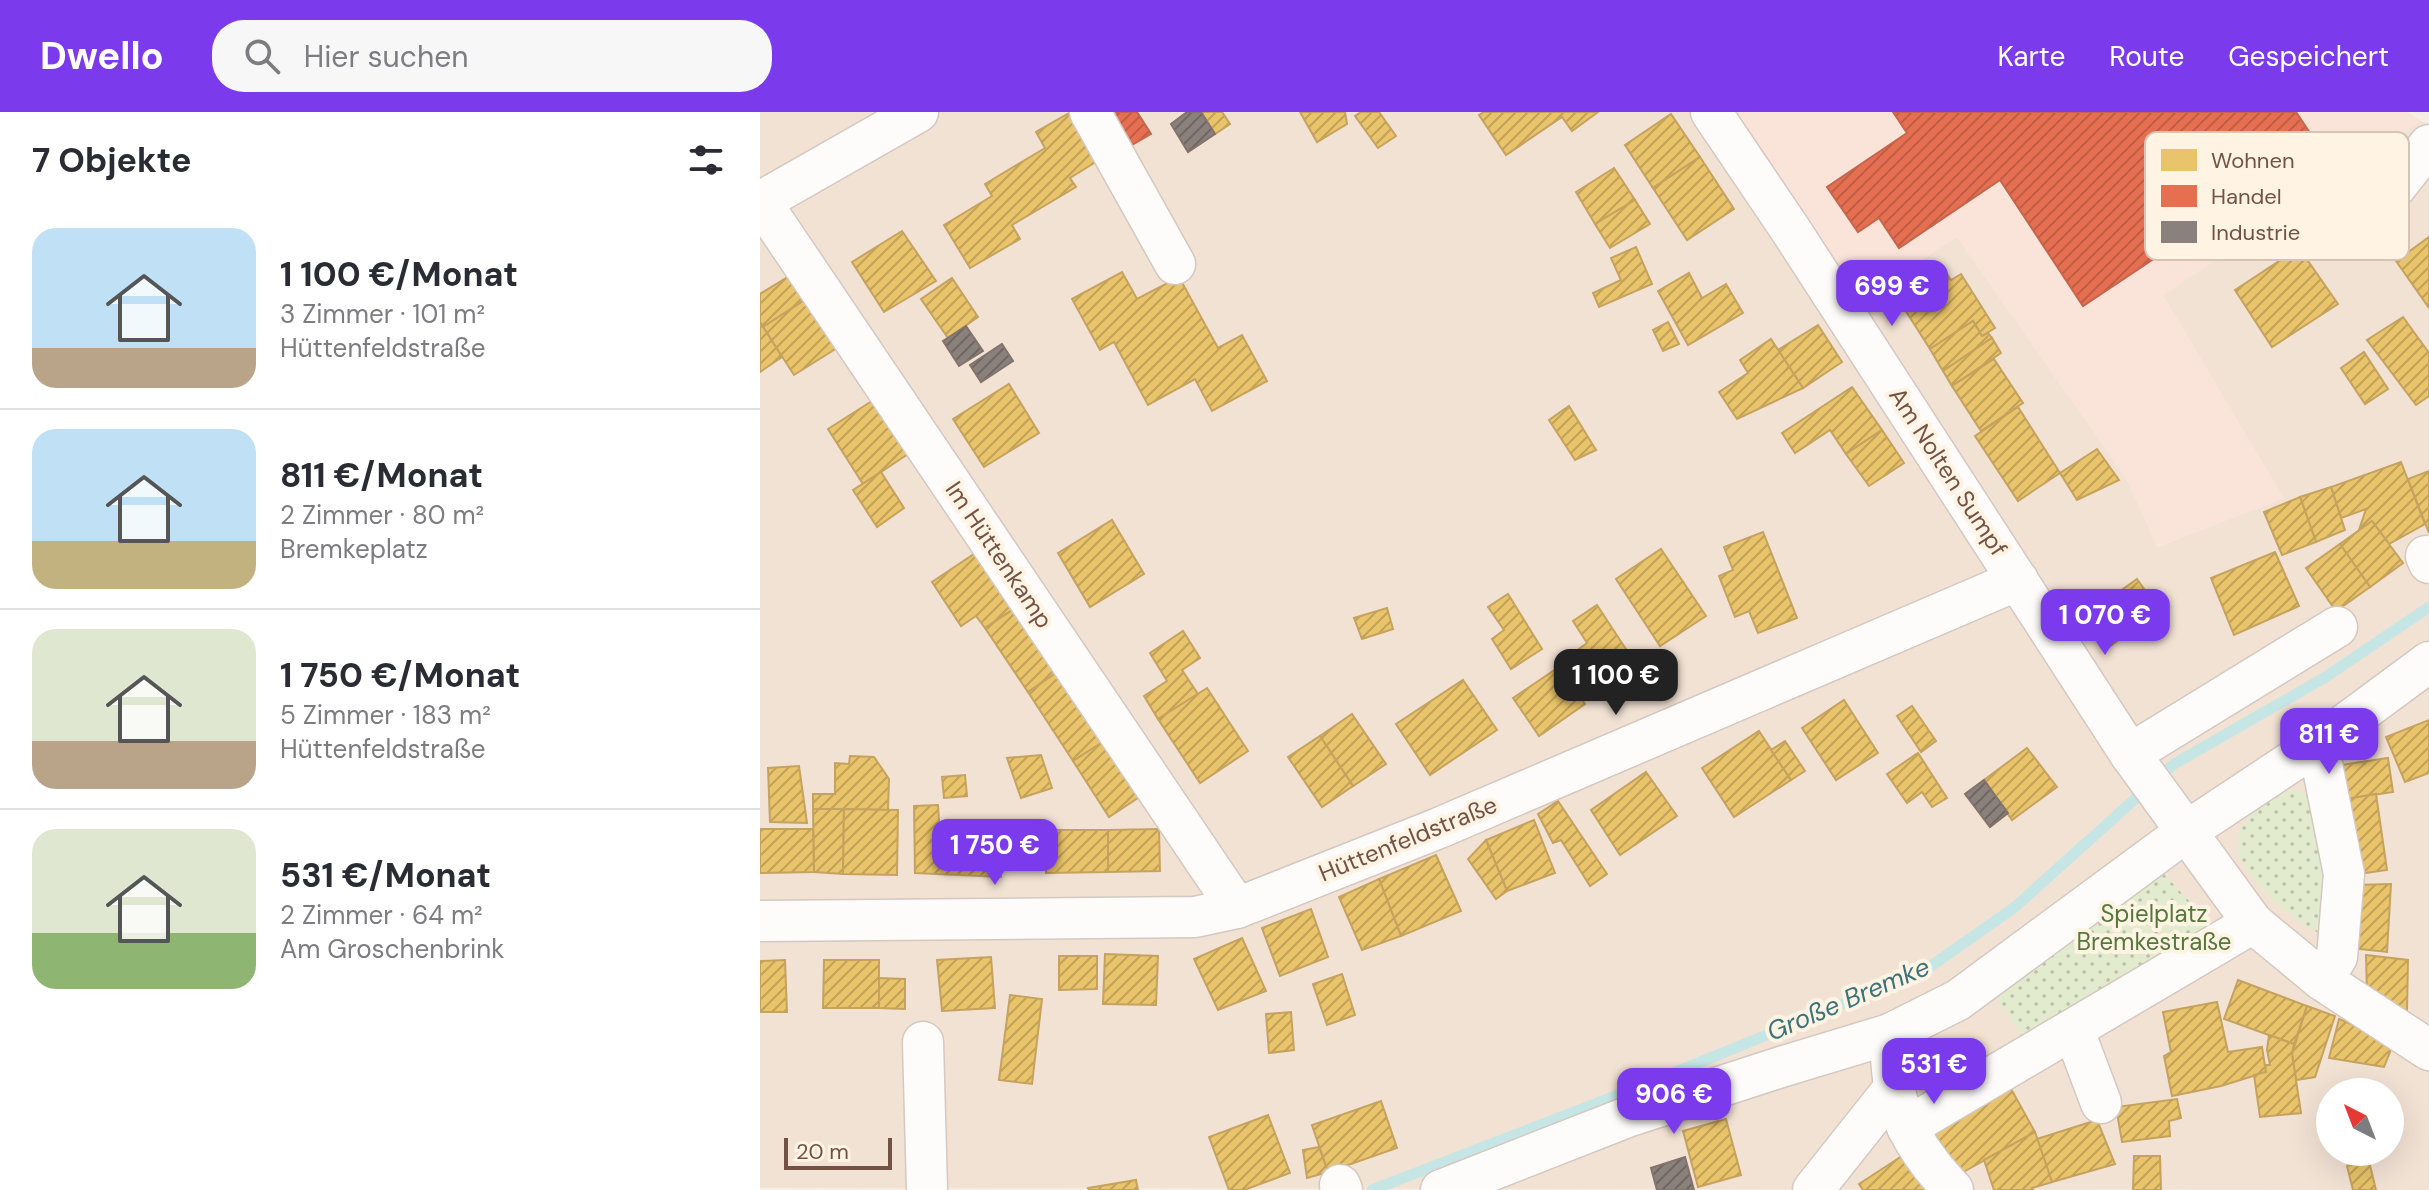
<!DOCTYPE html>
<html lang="de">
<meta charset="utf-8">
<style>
body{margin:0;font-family:"DM Sans",sans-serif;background:#f7f7f7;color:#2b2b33;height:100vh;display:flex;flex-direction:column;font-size:30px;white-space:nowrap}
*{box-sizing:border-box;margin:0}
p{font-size:26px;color:#7c7c81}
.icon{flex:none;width:44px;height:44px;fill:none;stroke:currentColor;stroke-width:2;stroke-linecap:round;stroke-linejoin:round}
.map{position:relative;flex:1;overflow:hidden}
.side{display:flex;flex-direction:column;background:#fff;width:760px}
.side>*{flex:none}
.needle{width:52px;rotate:318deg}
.fabs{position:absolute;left:1556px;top:966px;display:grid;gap:16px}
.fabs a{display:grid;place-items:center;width:88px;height:88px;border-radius:50%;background:#fff;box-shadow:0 8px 32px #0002;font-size:40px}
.scale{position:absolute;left:24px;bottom:20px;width:108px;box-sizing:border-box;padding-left:8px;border:4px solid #735245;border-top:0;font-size:22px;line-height:28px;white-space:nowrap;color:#735245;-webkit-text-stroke:6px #fff3e4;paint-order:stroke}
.price{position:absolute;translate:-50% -68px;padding:0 18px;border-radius:16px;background:#7c3aed;color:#fff;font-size:26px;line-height:52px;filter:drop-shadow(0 2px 4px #0008)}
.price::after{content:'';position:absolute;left:50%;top:48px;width:24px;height:18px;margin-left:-12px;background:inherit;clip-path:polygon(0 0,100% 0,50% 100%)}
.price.on{background:#222;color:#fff}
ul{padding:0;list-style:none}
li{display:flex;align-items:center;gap:24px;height:200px;padding:0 32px}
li+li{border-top:2px solid #e1e1e2}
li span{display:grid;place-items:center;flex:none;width:224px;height:160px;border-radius:24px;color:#555}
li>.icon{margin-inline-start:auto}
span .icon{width:96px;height:96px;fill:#fffc;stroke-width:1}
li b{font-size:34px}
h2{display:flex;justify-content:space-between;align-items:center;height:96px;padding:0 32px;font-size:34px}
header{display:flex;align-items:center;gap:48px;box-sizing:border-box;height:112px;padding:0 40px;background:#7c3aed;color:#fff}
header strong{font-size:38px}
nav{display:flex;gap:44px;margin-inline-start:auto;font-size:28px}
.search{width:560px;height:72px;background:#f7f7f7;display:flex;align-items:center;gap:20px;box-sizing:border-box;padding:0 28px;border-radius:32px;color:#7c7c81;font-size:30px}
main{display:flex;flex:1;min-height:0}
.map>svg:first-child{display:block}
.residential{fill:#f2e2d4;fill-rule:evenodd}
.commercial{fill:#fae3d9}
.grass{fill:url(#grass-dots)}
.homes{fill:url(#homes-hatch);stroke:#c6a25f;stroke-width:2}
.shops{fill:url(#shops-hatch);stroke:#c4664d;stroke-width:2}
.industry{fill:url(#industry-hatch);stroke:#83736c;stroke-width:2}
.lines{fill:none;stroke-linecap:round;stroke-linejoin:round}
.stream{stroke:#c6e5e5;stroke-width:11}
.minor-casing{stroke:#d5c8c0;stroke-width:43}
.minor{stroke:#fefcfb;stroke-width:40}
.labels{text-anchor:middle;stroke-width:8;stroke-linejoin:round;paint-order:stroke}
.street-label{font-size:24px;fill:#735245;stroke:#fff3e4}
.park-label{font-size:24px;fill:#54793d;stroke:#fff3e4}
.water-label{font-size:26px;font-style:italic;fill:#3a737a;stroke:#fff3e4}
.key{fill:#fff3e4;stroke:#d5c3b4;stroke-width:2}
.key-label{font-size:22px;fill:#735245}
</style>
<header>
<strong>Dwello</strong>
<div class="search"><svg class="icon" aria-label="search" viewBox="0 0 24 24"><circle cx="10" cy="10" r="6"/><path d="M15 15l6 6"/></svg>Hier suchen</div>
<nav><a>Karte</a><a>Route</a><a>Gespeichert</a></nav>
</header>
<main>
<section class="side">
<h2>7 Objekte<svg class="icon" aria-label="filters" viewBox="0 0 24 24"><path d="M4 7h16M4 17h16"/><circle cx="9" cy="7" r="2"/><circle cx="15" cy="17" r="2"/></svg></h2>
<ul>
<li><span style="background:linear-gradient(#bfe0f5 75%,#b9a48a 0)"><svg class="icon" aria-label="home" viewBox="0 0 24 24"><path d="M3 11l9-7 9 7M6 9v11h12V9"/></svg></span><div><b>1 100 €/Monat</b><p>3 Zimmer · 101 m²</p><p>Hüttenfeldstraße</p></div></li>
<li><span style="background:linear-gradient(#bfe0f5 70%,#c2b280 0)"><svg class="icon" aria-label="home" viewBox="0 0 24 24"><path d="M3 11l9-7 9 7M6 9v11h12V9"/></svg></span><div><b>811 €/Monat</b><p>2 Zimmer · 80 m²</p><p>Bremkeplatz</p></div></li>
<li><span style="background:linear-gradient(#dfe7d0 70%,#b9a48a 0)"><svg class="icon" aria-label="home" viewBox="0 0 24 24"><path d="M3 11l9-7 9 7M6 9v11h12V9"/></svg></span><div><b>1 750 €/Monat</b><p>5 Zimmer · 183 m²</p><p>Hüttenfeldstraße</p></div></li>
<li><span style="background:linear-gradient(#dfe7d0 65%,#8fb573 0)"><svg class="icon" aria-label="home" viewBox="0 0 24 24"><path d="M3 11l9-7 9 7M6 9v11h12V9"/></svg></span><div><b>531 €/Monat</b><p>2 Zimmer · 64 m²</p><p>Am Groschenbrink</p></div></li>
</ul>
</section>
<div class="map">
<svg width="1669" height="1078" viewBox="0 0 1669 1078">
<defs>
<pattern id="grass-dots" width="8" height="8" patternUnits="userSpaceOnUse" patternTransform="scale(2)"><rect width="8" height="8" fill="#e2ebce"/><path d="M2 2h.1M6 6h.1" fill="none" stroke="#bcc1a9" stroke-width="1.8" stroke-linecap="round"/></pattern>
<pattern id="homes-hatch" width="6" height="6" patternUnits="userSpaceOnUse" patternTransform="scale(2)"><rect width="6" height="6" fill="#e9c46a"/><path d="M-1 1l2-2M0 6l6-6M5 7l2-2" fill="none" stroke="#c1a259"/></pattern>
<pattern id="shops-hatch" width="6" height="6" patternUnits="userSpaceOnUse" patternTransform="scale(2)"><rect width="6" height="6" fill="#e76f51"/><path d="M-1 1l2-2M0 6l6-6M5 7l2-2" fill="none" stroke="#c05e45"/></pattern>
<pattern id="industry-hatch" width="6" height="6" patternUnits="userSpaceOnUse" patternTransform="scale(2)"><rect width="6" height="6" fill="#8a817c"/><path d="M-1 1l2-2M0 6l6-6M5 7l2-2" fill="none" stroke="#706762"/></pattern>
</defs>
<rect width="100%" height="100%" fill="#f6ede4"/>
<!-- residential -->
<path class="residential" d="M0,0h934l137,207 126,-82 169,241 32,69 125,-49 -120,-203 258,-174 8,3v1066l-1669,-2zM1570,980h60v60h-60z"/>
<!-- commercial -->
<path class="commercial" d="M970,0h677l14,9 -258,174 121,203 -127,49 -31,-69 -169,-241 -97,63z"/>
<!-- grass -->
<g class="grass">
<path d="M1519,673l32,10 10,9 7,123 -9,6c-34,-16 -62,-46 -81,-78l1,-25 19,-25z"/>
<path d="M1403,761l58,62 -192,113 -34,-53z"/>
</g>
<!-- homes -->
<g class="homes">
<path d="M311,0l28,48 -29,18 6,9 -64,38 8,14 -50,29 -26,-43 48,-29 -7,-12 60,-36 -9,-16z"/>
<path d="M441,0h21l8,12 -15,10z"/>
<path d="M540,0h45l2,12 -30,18z"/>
<path d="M601,0h18l17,24 -18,12 -23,-32z"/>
<path d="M724,0h114l-26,19 -10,-14 -56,38 -27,-40z"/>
<path d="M911,2l29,43 -47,31 -28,-43z"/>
<path d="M940,45l34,52 -47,31 -34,-52z"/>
<path d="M854,56l21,32 -40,24 -19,-32z"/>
<path d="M875,88l15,24 -40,24 -15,-24z"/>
<path d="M142,119l34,50 -52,31 -32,-50z"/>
<path d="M1669,125v71l-33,-47z"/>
<path d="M876,135l16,37 -53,23 -6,-14 28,-13 -10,-22z"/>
<path d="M1539,136l39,56 -66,43 -37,-57z"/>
<path d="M1181,153l10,15 10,-6 34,54 -13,8 -9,-15 -43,28 -35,-55z"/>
<path d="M39,158l15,24 -51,33 -3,-5v-28z"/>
<path d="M362,160l15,27 42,-22 39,71 24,-13 25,46 -55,30 -17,-32 -47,26 -34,-63 -14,8 -28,-51z"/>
<path d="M929,161l13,25 24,-14 17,29 -55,32 -30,-54z"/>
<path d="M192,166l26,39 -30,21 -27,-39z"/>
<path d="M54,182l31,49 -51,32 -31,-48z"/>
<path d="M1643,205l26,36v43l-13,9 -49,-65z"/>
<path d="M1213,209l9,15 6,-3 4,5 -49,33 -13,-22z"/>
<path d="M0,210l22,35 -22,15z"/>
<path d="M908,210l11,22 -16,7 -10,-21z"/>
<path d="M1058,213l24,37 -39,26 -25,-38z"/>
<path d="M1232,226l9,15 -49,33 -9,-15z"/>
<path d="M1011,227l32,49 -66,31 -18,-27 29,-19 -8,-13z"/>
<path d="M1604,240l24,37 -23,15 -24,-36z"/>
<path d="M1234,247l29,44 -42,28 -29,-45z"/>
<path d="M249,272l30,49 -55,34 -31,-48z"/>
<path d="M1092,275l30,43 -36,24 -16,-24 -35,23 -13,-20z"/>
<path d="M115,287l36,53 -48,32 -35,-55z"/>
<path d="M809,294l27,44 -21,10 -26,-40z"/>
<path d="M1258,295l42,66 -42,28 -43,-65z"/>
<path d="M1122,318l22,33 -35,23 -23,-32z"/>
<path d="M1337,337l22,31 -42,20 -17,-27z"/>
<path d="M1641,350l24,62 -36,20 -17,-23 -13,9 7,-21 -25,9 -10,-31z"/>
<path d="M1669,359v62l-21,-54z"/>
<path d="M121,360l23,36 -27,19 -24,-37z"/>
<path d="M1571,375l14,43 -29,12 -16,-45z"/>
<path d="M1540,385l16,45 -34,13 -18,-43z"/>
<path d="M352,408l32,54 -54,33 -32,-54z"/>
<path d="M1612,409l31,42 -33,24 -30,-43z"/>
<path d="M1003,420l34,86 -39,15 -9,-22 -14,6 -16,-41 14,-6 -9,-23z"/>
<path d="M1580,432l30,43 -34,24 -30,-43z"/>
<path d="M226,434l37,57 -38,25 -9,-12 -15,10 -29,-44z"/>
<path d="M901,437l45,67 -46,30 -44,-67z"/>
<path d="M1515,440l24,54 -65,29 -23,-57z"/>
<path d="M1377,467l22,31 -53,39 -23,-31z"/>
<path d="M748,482l34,55 -31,20 -19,-30 12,-9 -16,-23z"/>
<path d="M263,491l42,64 -37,25 -43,-64z"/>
<path d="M837,493l42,64 -39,26 -28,-41 15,-11 -14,-22z"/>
<path d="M627,496l6,21 -31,10 -8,-21z"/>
<path d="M423,519l17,27 -18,12 16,24 -40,25 -14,-23 23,-15 -17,-28z"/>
<path d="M305,555l52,66 -44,28 -45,-69z"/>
<path d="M799,555l26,37 -46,32 -26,-38z"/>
<path d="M703,568l34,50 -67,45 -34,-51z"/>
<path d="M447,576l41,63 -48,32 -42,-64z"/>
<path d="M1084,588l34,53 -42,27 -34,-52z"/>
<path d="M1152,594l24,35 -15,11 -24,-36z"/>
<path d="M592,602l34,50 -33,22 -33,-50z"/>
<path d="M1669,608v53l-24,9 -19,-45z"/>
<path d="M999,619l32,49 -57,37 -32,-49z"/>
<path d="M357,621l36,55 -44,29 -36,-56z"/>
<path d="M560,624l33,50 -31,21 -34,-50z"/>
<path d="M1025,629l20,30 -14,9 -20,-30z"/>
<path d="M1267,636l30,39 -45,33 -28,-40z"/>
<path d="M1158,641l29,45 -15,9 -10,-15 -15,11 -20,-29z"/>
<path d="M281,643l11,33 -31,10 -14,-40z"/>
<path d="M90,644l24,1 15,22 -1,31 -75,-1v-15h22v-31l14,1z"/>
<path d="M1628,646l5,34 -53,8 -5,-34z"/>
<path d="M39,654l8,57 -37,-1 -2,-54z"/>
<path d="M886,660l31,44 -57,39 -29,-45z"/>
<path d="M205,663l2,21 -23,2 -2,-21z"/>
<path d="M1616,682l11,76 -36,5 -11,-75z"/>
<path d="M798,689l49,73 -17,12 -29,-46 -8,3 -15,-29z"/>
<path d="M178,693l1,17 61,2 1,53 -86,-4 -1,-67z"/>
<path d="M53,697h31l-1,65 -29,-2z"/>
<path d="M84,697l54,1 -1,65 -54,-1z"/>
<path d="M774,708l21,53 -48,18 -21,-51z"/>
<path d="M0,717h53l1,43 -54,1z"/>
<path d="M399,717l1,42 -52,1v-42z"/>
<path d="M285,718h63v42l-62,1z"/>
<path d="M726,728l21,51 -11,8 -28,-40z"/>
<path d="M676,743l25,56 -60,25 -22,-57z"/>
<path d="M619,767l22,57 -39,14 -23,-53z"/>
<path d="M1631,772l-4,68 -36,-4 5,-63z"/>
<path d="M551,797l17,48 -48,19 -18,-48z"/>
<path d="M482,826l24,53 -48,19 -24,-51z"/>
<path d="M345,842l53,2 -2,49 -53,-1z"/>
<path d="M1606,843l42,5 -1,51 -24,-3 -16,-14z"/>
<path d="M299,844h38v33l-38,1z"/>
<path d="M231,845l4,51 -53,3 -5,-51z"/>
<path d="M25,848l2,52h-27v-51z"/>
<path d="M64,848h55v48h-56z"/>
<path d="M582,862l13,41 -28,10 -14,-41z"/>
<path d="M119,866l26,1v30l-26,-1z"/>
<path d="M1478,868l69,26 -13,38 -70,-25z"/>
<path d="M250,883l32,4 -10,85 -33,-4z"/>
<path d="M1457,890l11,50 34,-5 4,25 -45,14 -49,10 -8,-40 7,-4 -8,-40z"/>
<path d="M1547,894l28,10 -20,61 -19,3 -4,-26z"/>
<path d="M531,900l3,38 -25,3 -3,-39z"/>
<path d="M1579,907l55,23 -10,25 -55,-9z"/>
<path d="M1509,923l25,9 -2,10 9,59 -41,4 -6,-42 12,-3 -1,-7h5l-3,-15z"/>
<path d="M1250,975l25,45 -77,43 -25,-44z"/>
<path d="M1417,987l4,19 -12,3 1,15 -48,6 -6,-35z"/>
<path d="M621,989l16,47 -69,24 -16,-47z"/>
<path d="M508,1003l22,58 -46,17h-15l-20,-53z"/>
<path d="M966,1007l15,56 -43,12 -15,-56z"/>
<path d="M1337,1008l18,44 -63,18 -15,-43z"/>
<path d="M1275,1020l17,50 -20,6 1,2h-39l-10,-30z"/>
<path d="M559,1035l9,25 -21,6 -4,-28z"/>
<path d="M1148,1040l26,38h-71l-4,-6z"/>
<path d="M1374,1044h26l1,34h-28z"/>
<path d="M1609,1049l7,29h-23l-6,-24z"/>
<path d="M376,1068l2,10h-49l-1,-2z"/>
</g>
<!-- shops -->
<g class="shops">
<path d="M352,0h25l14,22 -19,11z"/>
<path d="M1133,0h403l24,36 -237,158 -83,-126 -101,68 -20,-30 -21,14 -31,-45 80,-54z"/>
</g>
<!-- industry -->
<g class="industry">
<path d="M427,0h14l14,22 -27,18 -17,-28z"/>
<path d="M206,214l17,25 -24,15 -16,-25z"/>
<path d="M242,232l11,17 -32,21 -11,-17z"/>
<path d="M1224,668l24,33 -18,14 -25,-33z"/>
<path d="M925,1045l9,33h-37l-6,-22z"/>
</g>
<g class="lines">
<!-- stream -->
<path class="stream" d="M612,1078l267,-103 285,-116 91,-64 159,-143 150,-86 105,-71"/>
<!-- minor casing -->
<g class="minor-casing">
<g id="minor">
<path d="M330,0l85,152"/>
<path d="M951,0l79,117 340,525 123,169 69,57 107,70"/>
<path d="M0,90l158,-90"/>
<path d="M1,90l476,706"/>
<path d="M1598,122l71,-89"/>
<path d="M1666,444l3,7"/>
<path d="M1558,632l26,130 -7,83 -15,23"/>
<path d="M1370,642l207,-127"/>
<path d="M0,809l435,-4 42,-9 202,-80 579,-248"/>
<path d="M1314,919l27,72"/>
<path d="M1130,922c1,17 1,35 4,51 6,40 32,77 59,105"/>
<path d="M163,930l4,148"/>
<path d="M1147,1015l346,-204"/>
<path d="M580,1073l2,5"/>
<path d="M681,1078l189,-74 151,-49 109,-33 68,-34 229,-169 131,-87 111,-82"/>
<path d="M1053,1078l81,-102"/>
</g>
</g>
<!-- minor -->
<use href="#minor" class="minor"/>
</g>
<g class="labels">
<!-- street labels -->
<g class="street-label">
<text transform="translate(1188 360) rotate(57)" y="8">Am Nolten Sumpf</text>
<text transform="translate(239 443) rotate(56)" y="8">Im Hüttenkamp</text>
<text transform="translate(648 727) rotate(-22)" y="8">Hüttenfeldstraße</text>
</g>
<!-- park labels -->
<g class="park-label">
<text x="1394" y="810">Spielplatz<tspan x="1394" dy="28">Bremkestraße</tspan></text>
</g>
<!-- water labels -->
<g class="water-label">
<text transform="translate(1088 887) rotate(-23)" y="9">Große Bremke</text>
</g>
</g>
<!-- legend -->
<rect x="1385" y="20" width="264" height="128" rx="12" class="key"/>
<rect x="1401" y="37" width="36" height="22" fill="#e9c46a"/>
<rect x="1401" y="73" width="36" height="22" fill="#e76f51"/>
<rect x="1401" y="109" width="36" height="22" fill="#8a817c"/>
<g class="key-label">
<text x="1451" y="56">Wohnen</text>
<text x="1451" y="92">Handel</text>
<text x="1451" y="128">Industrie</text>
</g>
</svg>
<div class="fabs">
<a><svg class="needle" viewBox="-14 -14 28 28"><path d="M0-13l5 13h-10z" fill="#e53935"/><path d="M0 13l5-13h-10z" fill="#7c7c81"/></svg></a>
</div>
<div class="scale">20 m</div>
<b class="price" style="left:1132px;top:216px">699 €</b>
<b class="price" style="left:1345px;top:545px">1 070 €</b>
<b class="price on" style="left:856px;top:605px">1 100 €</b>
<b class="price" style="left:1569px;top:664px">811 €</b>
<b class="price" style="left:235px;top:775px">1 750 €</b>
<b class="price" style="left:1174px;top:994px">531 €</b>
<b class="price" style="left:914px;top:1024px">906 €</b>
</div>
</main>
